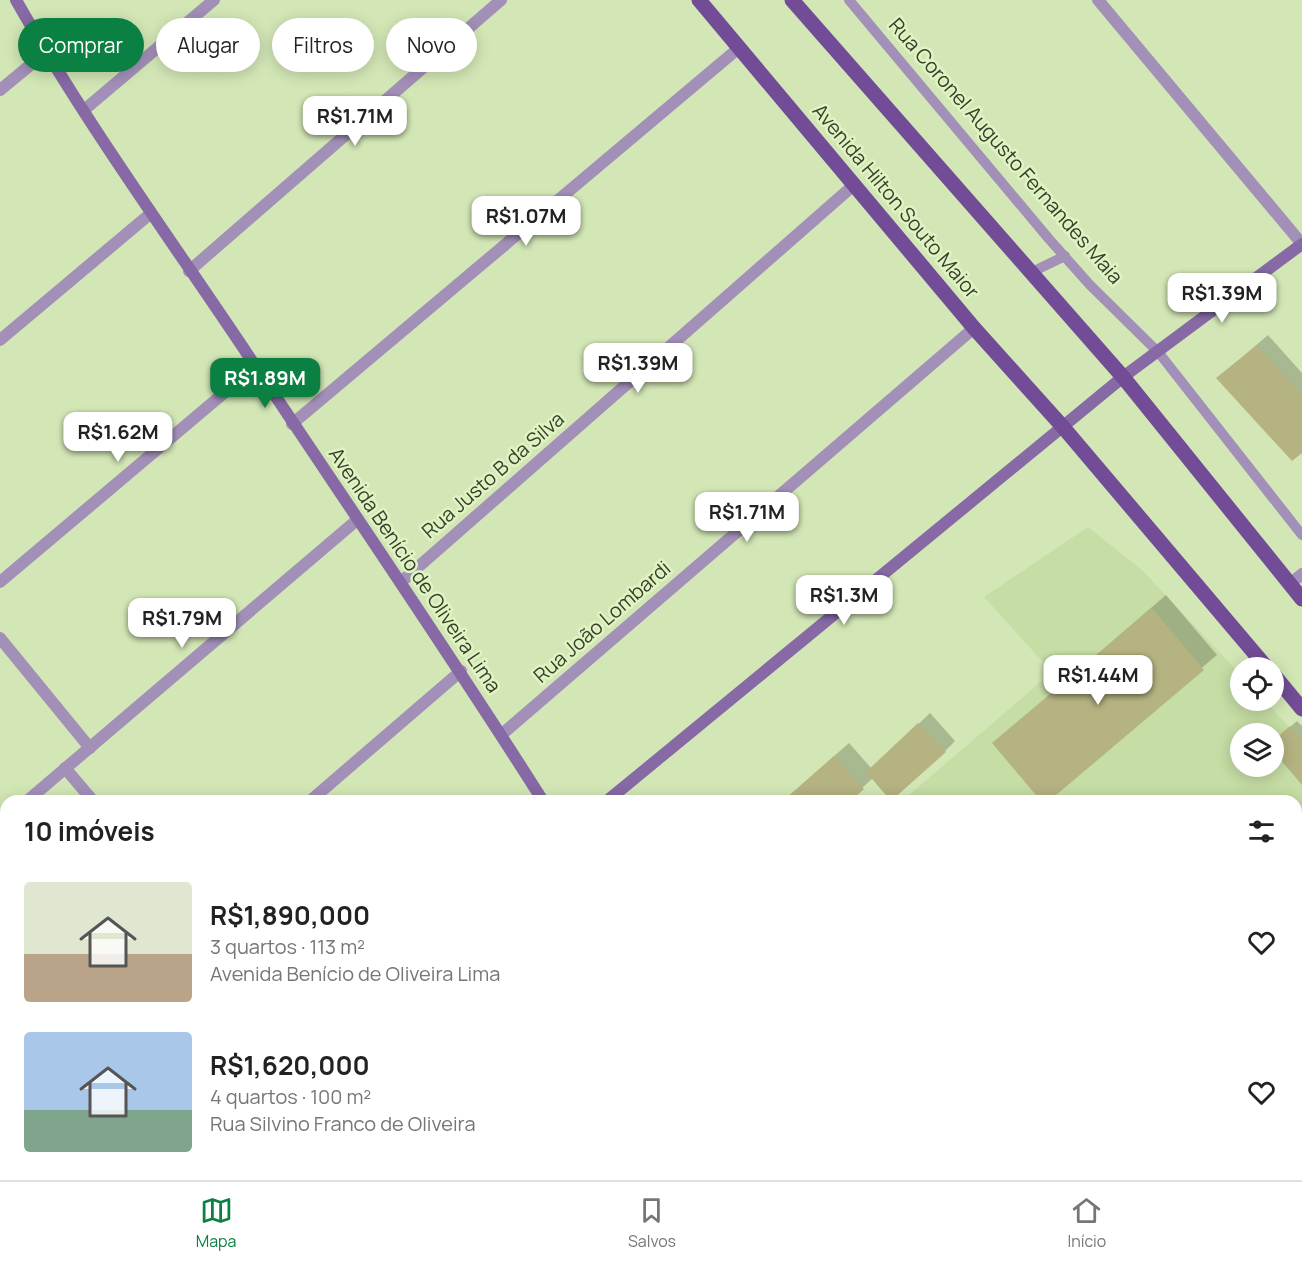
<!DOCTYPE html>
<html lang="pt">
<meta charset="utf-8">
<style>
body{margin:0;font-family:Manrope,sans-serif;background:#f2f2f2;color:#222;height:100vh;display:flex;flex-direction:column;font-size:22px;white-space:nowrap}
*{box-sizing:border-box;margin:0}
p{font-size:20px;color:#767676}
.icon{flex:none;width:33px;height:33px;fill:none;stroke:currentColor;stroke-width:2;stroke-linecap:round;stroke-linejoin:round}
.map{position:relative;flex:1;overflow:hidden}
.sheet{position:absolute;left:0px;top:795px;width:1302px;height:386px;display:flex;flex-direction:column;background:#fff;border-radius:18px 18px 0 0;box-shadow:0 3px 15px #0003}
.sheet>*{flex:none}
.hud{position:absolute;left:18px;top:18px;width:600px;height:54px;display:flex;gap:12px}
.tools{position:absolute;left:1230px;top:657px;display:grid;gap:12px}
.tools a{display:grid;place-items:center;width:54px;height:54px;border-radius:50%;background:#fff;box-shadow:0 3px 15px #0003;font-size:30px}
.price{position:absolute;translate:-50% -51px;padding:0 14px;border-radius:12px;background:#fff;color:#222;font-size:20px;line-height:39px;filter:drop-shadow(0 2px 3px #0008)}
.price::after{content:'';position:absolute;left:50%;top:36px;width:18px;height:14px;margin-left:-9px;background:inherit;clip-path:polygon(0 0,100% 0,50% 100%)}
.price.active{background:#0b8043;color:#fff}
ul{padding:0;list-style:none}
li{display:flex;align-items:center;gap:18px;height:150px;padding:0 24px}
li span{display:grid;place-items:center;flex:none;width:168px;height:120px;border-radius:6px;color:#555}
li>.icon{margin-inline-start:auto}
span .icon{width:72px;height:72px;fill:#fffc;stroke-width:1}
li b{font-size:26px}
h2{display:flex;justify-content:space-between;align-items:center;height:72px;padding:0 24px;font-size:26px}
.tag{padding:0 21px;border-radius:27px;background:#fff;box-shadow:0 3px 15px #0003;font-size:21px;line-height:54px}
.tag.active{background:#0b8043;color:#fff}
.menu{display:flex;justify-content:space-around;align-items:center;height:84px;border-top:2px solid #e0e0e0;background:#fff;font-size:16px;color:#767676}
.menu a{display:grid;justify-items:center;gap:3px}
.menu .active{color:#0b8043}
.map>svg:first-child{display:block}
.built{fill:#c6dda5;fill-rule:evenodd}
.shadow{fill:#0003}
.building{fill:#b5b381}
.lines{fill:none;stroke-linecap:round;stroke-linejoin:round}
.lane{stroke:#a390b9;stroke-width:10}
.street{stroke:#a390b9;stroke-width:12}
.secondary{stroke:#8669a5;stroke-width:12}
.primary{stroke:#724c96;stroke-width:15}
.labels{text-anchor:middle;stroke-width:5;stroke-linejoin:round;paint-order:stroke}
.street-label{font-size:20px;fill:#373f2b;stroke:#e0f4c3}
</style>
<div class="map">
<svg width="1302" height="1180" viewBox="0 0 1302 1180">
<rect width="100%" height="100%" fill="#d3e7b6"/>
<!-- built -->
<path class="built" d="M1088,527l54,43 98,104v26l25,1 37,40v439h-431l-4,-5 429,-1v-373h-394l150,-129 -68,-75zM1240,734h34v32h-34z"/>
<!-- shadow -->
<g class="shadow">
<path d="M1268,335l34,38v78l-84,-73z"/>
<path d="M1166,595l51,60 -174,146 -49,-58z"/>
<path d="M930,713l25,28 -10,10 -72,27 -25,23h-65l66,-58 23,26z"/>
<path d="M1297,721l5,5v57l-28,-33v-9z"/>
</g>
<!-- building -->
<g class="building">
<path d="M1257,345l45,50v58l-10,8 -76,-83z"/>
<path d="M1152,608l52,62 -155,131h-8l-49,-58z"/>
<path d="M918,723l28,29 -55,49 -25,-29z"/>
<path d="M1290,726l12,15v44l-28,-33v-12z"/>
<path d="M834,756l30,33 -13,12h-68z"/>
</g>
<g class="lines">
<!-- lane -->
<g class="lane">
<path d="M849,0l200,239 41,46 69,68 143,182"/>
<path d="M1032,272l33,-16"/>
<path d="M1296,1145l6,7"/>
</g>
<!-- street -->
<g class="street">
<path d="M1098,0l204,244"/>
<path d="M0,90l46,-38"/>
<path d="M84,110l130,-110"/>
<path d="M189,271l312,-271"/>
<path d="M0,340l150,-126"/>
<path d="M292,424l448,-377"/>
<path d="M0,582l256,-216"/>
<path d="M401,582l454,-398"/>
<path d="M1290,584l12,-10"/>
<path d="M0,638l90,110"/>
<path d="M501,735l473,-407"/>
<path d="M65,768l28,33"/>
<path d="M27,801l330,-281"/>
<path d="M310,801l151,-130"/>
<path d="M0,824l6,-5"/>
<path d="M0,1068l6,-5"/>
<path d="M154,1180l6,-6"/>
</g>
<!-- secondary -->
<g class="secondary">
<path d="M16,0c72,127 159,245 240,367 96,144 194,287 287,434"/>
<path d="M607,801l516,-424 179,-133"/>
<path d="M813,1174l4,6"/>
</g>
<!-- primary -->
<g class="primary">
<path d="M699,0l275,328 89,99 204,241"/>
<path d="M792,0l331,377 179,222"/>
<path d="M1274,675l28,34"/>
</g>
</g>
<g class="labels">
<!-- street labels -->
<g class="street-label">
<text transform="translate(1006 151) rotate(49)" y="7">Rua Coronel Augusto Fernandes Maia</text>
<text transform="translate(896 201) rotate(50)" y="7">Avenida Hilton Souto Maior</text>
<text transform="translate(493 475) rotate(-41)" y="7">Rua Justo B da Silva</text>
<text transform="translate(415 570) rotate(56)" y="7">Avenida Benício de Oliveira Lima</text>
<text transform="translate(602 622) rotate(-41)" y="7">Rua João Lombardi</text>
</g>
</g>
</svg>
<div class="tools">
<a><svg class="icon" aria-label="locate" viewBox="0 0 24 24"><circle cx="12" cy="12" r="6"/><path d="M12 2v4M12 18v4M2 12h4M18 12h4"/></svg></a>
<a><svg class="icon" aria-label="layers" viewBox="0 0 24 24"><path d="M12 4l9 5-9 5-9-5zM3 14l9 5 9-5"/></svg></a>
</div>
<b class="price" style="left:355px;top:147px">R$1.71M</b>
<b class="price" style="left:526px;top:247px">R$1.07M</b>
<b class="price" style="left:1222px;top:324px">R$1.39M</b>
<b class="price" style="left:638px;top:394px">R$1.39M</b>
<b class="price active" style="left:265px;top:409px">R$1.89M</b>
<b class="price" style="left:118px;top:463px">R$1.62M</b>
<b class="price" style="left:747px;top:543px">R$1.71M</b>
<b class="price" style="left:844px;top:626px">R$1.3M</b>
<b class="price" style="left:182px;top:649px">R$1.79M</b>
<b class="price" style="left:1098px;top:706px">R$1.44M</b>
<div class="hud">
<a class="tag active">Comprar</a>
<a class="tag">Alugar</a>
<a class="tag">Filtros</a>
<a class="tag">Novo</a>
</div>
<section class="sheet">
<h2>10 imóveis<svg class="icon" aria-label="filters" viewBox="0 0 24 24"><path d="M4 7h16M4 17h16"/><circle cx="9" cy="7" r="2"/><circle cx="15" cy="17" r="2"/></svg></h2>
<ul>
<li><span style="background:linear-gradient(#dfe7d0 60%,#b9a48a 0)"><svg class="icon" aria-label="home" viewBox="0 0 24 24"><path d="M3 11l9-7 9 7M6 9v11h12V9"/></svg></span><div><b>R$1,890,000</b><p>3 quartos · 113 m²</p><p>Avenida Benício de Oliveira Lima</p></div><svg class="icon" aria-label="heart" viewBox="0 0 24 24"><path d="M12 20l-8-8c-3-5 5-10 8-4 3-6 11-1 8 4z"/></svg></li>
<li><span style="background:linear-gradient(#a9c7e8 65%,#7fa58c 0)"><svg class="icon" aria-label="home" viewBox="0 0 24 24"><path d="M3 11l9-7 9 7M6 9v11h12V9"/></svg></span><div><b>R$1,620,000</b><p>4 quartos · 100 m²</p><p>Rua Silvino Franco de Oliveira</p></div><svg class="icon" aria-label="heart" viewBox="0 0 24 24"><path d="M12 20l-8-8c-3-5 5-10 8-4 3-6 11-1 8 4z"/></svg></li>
</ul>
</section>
</div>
<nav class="menu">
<a class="active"><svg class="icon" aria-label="map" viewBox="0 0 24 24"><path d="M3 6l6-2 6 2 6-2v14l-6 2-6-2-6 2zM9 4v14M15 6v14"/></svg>Mapa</a>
<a><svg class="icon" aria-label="saved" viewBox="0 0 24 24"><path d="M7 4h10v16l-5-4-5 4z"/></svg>Salvos</a>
<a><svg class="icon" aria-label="home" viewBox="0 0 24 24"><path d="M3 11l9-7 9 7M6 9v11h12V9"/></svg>Início</a>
</nav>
